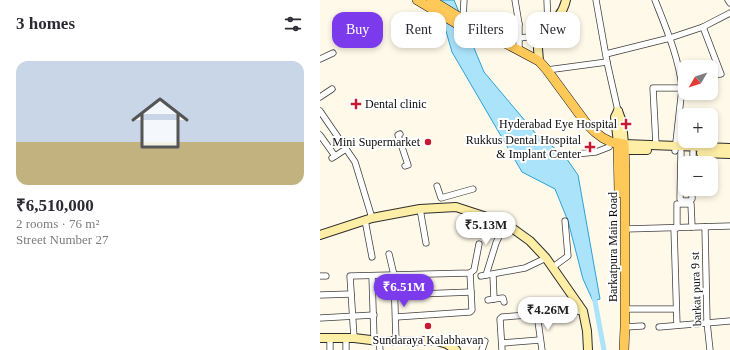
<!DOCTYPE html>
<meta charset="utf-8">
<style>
body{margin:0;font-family:"Times New Roman",serif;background:#f2f2f3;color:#2b2b33;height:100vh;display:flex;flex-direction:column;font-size:15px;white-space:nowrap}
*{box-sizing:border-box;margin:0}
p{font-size:13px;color:#7c7c81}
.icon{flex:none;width:22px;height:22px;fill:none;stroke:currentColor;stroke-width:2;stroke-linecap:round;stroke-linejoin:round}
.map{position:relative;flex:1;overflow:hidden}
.details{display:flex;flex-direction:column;background:#fff;width:320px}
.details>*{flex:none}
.guide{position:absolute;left:12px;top:12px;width:338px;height:36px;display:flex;gap:8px}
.needle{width:26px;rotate:231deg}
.buttons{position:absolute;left:358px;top:60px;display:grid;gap:8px}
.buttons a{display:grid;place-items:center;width:40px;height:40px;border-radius:8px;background:#fff;box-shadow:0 2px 6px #0003;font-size:20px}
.price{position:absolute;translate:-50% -34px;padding:0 9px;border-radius:14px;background:#fff;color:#222;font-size:13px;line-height:26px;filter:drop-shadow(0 1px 2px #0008)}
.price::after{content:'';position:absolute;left:50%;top:24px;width:12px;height:9px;margin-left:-6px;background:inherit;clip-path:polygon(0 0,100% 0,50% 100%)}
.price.current{background:#7c3aed;color:#fff}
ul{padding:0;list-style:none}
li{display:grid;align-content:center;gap:8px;height:212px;padding:0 16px}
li+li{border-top:1px solid #e1e1e2}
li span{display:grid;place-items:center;height:124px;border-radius:12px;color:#555}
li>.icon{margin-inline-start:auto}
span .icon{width:72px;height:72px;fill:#fffc;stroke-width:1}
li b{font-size:17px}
h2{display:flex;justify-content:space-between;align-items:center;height:48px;padding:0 16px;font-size:17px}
.pill{padding:0 14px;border-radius:12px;background:#fff;box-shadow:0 2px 6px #0003;font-size:14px;line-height:36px}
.pill.current{background:#7c3aed;color:#fff}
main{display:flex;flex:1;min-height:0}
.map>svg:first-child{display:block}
.water{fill:#abe3fb;stroke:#2ca1d7}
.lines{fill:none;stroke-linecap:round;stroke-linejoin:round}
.canal{stroke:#abe3fb;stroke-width:5}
.street-casing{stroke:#3f3f3f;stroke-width:7}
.secondary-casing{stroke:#2e2e2e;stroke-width:10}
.primary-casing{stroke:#1d1d1d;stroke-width:10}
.street{stroke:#fff;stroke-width:5.5}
.secondary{stroke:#ffeea5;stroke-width:8}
.primary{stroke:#ffc95a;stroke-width:9}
.poi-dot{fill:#c51a30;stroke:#fff;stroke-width:1.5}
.labels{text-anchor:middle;stroke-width:4;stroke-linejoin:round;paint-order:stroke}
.poi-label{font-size:12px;fill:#0c0c0c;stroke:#fff;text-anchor:end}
.street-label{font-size:12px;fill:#0c0c0c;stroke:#fff}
</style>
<main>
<section class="details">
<h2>3 homes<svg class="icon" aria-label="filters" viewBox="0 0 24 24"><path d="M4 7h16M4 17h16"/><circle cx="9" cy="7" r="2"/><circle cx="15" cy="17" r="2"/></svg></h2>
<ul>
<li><span style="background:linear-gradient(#c9d6e8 65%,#c2b280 0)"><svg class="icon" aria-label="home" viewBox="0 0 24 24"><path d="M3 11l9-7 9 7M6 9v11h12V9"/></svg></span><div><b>₹6,510,000</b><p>2 rooms · 76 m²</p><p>Street Number 27</p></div></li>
</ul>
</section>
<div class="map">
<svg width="410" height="350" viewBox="0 0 410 350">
<rect width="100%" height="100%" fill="#fff9ea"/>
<!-- water -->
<path class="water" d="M117,0h17l30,72 53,63 27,20 14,20 22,124 -7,2 -10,-22 -15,-58 -13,-32 -33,-17 -70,-120z"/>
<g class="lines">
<!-- canal -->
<path class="canal" d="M274,296l10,54"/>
<!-- street casing -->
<g class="street-casing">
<g id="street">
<path d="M195,0l4,24v25"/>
<path d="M227,0l1,26"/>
<path d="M276,0l11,62 11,49"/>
<path d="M335,0c11,28 24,58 27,88l-7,63"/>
<path d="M408,0l2,3"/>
<path d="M143,19l1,-19"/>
<path d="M383,27l18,47 -10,1"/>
<path d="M199,38l18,-2"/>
<path d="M190,45l-1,-19 10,-2"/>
<path d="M286,54l64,-16 33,-11 27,-14"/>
<path d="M0,59l13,-6"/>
<path d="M227,70l60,-8"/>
<path d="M0,97l12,-8"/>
<path d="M0,111l35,51 17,56"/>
<path d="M80,134l-2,1 10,30 -3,1"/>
<path d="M0,135l15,21"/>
<path d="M336,145l-3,-57h29"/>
<path d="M361,152l-1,47 3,2h7l2,-2v-10"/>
<path d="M256,154l20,-2 13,-5"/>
<path d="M12,158l14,-9"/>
<path d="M373,163v-11"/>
<path d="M117,186l4,12 32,-9"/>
<path d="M100,209l6,34"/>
<path d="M45,220l7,37"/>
<path d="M385,227l2,95 3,28"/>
<path d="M354,228l3,97"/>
<path d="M357,228v-24h14l1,23"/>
<path d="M305,229l105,-3"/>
<path d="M69,254l5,21 2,66"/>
<path d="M233,267l15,-11 -3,-35"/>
<path d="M166,275l10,-32 9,-20"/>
<path d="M0,276h6"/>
<path d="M52,276l2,63"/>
<path d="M161,276l44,-8 21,-10"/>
<path d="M0,295l31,-1"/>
<path d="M74,295l77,-3"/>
<path d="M174,299l9,-1 1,4"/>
<path d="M168,300l6,-1 -1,-24"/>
<path d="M305,309h51"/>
<path d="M217,314l5,36"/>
<path d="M76,317l74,-5 2,-2 -2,-37"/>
<path d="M0,318l54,-3"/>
<path d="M305,327l17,-1"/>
<path d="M339,327l71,-6"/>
<path d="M34,338l-4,-62 120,-3 4,-3 5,-26"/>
<path d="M26,341v9"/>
<path d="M59,341l1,9"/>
<path d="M182,343l38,-3"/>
<path d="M10,350v-9"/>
<path d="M162,350l3,-9"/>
<path d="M182,350l-2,-31 2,-2 81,-6"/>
</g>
</g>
<!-- secondary casing -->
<g class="secondary-casing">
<g id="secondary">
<path d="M219,61l-2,-25c13,-12 25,-18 29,-36"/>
<path d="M298,111l4,11 2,22 106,4"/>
<path d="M298,143l-3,-26 3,-6"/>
<path d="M304,150h23"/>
<path d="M381,153l29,1"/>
<path d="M0,235l52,-17 48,-9 36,-2 49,16 25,18 16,17 37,53 4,20 1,19"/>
<path d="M0,338h34l25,3h58l10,3 9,6"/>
</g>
</g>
<!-- primary casing -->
<g class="primary-casing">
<g id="primary">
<path d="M97,0l57,34 12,5"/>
<path d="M111,0l46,28 62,33 8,9 39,53 9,9 8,6 8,4 13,2 1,26v157l-1,23"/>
<path d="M298,143l1,50"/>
</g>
</g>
<!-- street -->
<use href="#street" class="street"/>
<!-- secondary -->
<use href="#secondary" class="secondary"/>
<!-- primary -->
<use href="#primary" class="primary"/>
</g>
<!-- markers -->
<g class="poi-dot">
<path d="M34 98h4v4h4v4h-4v4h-4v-4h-4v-4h4z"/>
<path d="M304 118h4v4h4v4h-4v4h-4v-4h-4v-4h4z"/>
<circle cx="108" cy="142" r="4"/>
<path d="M268 141h4v4h4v4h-4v4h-4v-4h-4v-4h4z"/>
<circle cx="108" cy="326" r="4"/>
</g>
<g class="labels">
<!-- poi labels -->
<g class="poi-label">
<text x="45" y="108" text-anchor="start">Dental clinic</text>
<text x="297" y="128">Hyderabad Eye Hospital</text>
<text x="261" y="144">Rukkus Dental Hospital<tspan x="261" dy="14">&amp; Implant Center</tspan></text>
<text x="100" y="146">Mini Supermarket</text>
<text x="108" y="344" text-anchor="middle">Sundaraya Kalabhavan</text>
</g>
<!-- street labels -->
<g class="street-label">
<text transform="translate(293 247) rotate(-90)" y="4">Barkatpura Main Road</text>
<text transform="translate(376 289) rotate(-92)" y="4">barkat pura 9 st</text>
</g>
</g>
</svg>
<div class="buttons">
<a><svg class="needle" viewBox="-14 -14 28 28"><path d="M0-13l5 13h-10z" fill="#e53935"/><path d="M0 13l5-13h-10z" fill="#7c7c81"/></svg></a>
<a>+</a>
<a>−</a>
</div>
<b class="price" style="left:166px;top:246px">₹5.13M</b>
<b class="price current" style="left:84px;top:308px">₹6.51M</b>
<b class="price" style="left:228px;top:331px">₹4.26M</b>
<div class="guide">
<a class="pill current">Buy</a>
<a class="pill">Rent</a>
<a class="pill">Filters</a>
<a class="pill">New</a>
</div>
</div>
</main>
